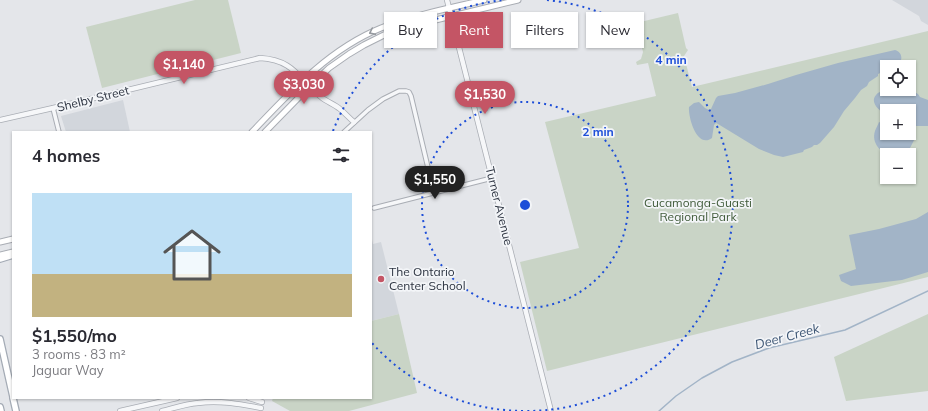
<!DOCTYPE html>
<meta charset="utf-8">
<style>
body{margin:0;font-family:Mulish,sans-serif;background:#f2f2f3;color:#2b2b33;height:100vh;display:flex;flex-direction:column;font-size:15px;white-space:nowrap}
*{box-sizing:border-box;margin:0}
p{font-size:13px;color:#7c7c81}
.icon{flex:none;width:22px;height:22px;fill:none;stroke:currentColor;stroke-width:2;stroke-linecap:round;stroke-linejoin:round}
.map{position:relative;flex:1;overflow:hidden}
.panel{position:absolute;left:12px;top:131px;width:360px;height:268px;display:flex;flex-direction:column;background:#fff;border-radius:0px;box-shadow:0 1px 3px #0004}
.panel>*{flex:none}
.banner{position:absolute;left:384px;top:12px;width:380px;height:36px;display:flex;gap:8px}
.controls{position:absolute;left:880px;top:60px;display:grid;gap:8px}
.controls a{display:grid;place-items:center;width:36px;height:36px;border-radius:0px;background:#fff;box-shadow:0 1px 3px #0004;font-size:20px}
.price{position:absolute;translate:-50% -34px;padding:0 9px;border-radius:14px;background:#c45565;color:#fff;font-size:13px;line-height:26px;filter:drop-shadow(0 1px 2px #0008)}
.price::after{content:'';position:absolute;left:50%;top:24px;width:12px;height:9px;margin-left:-6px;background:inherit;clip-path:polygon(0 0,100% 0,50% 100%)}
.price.on{background:#222;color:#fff}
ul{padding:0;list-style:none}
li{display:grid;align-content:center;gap:8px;height:212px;padding:0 20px}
li span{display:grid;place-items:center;height:124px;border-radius:0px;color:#555}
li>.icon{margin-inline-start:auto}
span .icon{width:72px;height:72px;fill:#fffc;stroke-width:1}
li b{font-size:17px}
h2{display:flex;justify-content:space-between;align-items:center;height:48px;padding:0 20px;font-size:17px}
.chip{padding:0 14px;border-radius:0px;background:#fff;box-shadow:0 1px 3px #0004;font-size:14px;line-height:36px}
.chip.on{background:#c45565;color:#fff}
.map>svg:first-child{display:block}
.built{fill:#d2d6dc}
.green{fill:#c9d4c6;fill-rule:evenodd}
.water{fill:#a2b4c7}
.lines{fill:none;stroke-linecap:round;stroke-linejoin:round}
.stream{stroke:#a2b4c7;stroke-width:1.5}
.minor-casing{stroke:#a9adb4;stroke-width:5.5}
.tertiary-casing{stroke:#a9adb4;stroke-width:6}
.secondary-casing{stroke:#a9adb4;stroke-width:7}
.primary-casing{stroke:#a4abb5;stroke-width:8}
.minor{stroke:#f6f7f9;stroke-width:3.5}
.tertiary{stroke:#f6f7f9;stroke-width:4.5}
.secondary{stroke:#fff;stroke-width:5}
.primary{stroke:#fff;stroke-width:5.5}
.oneway{stroke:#969aa0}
.ring{fill:none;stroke:#1d4ed8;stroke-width:2;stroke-dasharray:2 4}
.poi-dot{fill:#c45565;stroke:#f3f5f8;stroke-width:1.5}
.labels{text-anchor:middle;stroke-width:3.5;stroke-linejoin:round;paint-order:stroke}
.street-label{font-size:12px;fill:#2d3441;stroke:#f3f5f8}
.park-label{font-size:12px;fill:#415c3b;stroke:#f3f5f8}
.poi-label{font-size:12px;fill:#2d3441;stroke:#f3f5f8;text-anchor:start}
.water-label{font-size:13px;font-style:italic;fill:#3a5372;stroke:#f3f5f8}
.centre{fill:#1d4ed8;stroke:#f3f5f8;stroke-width:2}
.ring-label{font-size:12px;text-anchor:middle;font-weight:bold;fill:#1d4ed8;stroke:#f3f5f8;stroke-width:3.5;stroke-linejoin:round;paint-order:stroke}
</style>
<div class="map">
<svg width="928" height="411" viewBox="0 0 928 411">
<rect width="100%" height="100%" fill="#e4e6ea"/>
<!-- built -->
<g class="built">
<path d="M892,0h36v25l-7,-4 -2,-5z"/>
<path d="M123,100l7,32h-64l-5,-16z"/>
<path d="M371,235l2,9 8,-2 18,72 -28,7z"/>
</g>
<!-- green -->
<g class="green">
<path d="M195,0h33l13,53 -139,35 -16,-61z"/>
<path d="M678,13l8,35 2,2 -4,6 8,31 236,-56v246l-381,94 -27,-109 59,-14 -34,-126 111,-26 -8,-33 -11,2 -1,-3 5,-3 2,-7 -7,-29zM887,67h22v22h-22zM887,111h22v22h-22zM887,155h22v22h-22z"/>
<path d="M399,314l18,79 -68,18h-59l-18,-10 1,-3h98v-77z"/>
<path d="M928,314v77l-82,10 -12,-44z"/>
</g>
<!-- water -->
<g class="water">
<path d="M895,50c6,2 8,7 5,13l-6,4h-7v3l-9,4v2l-9,6 -2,4 -6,4 -6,8 -11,13 -10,16 -14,16 -3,2h-3l-2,2 -8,3 -1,2 -20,5 -9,-2 -15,-6 -41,-25 -2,-1 -2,2 -2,13c-15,11 -24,-21 -23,-31l5,-4 5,-1 6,6 4,2 2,-1 5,-11 2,-2 17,-3 33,-9 28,-9 42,-12z"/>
<path d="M887,89h22l9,5 2,3 8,3v26h-13l-6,-2v-13h-22v4c-6,-3 -18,-12 -11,-20 2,-3 7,-4 11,-6z"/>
<path d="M879,122l8,4v7h16l12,5c-3,6 -5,12 -10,15 -4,2 -8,2 -12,2 -12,-1 -22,-12 -18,-24 1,-3 3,-6 4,-9z"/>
<path d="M928,212v60l-26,8 -51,6 -10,-5 -2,-6 17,-6 -7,-34 30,-6 37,-10z"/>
</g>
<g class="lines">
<!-- stream -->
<path class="stream" d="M659,411l17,-15 26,-18 30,-16 37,-14 76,-18 83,-39"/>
<!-- minor casing -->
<g class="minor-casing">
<g id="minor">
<path d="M53,108l6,24"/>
<path d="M344,132l24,-22 15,-11 16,-8h7l3,1 2,4 23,97"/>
<path d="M374,208l118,-30"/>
</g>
</g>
<!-- tertiary casing -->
<g class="tertiary-casing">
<g id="tertiary">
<path d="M447,0l104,411"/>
<path d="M0,120l53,-12 207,-50c34,2 38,20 61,39 6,5 13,7 19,12 5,4 9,9 14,13"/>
<path d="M249,398l13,4"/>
<path d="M120,411l57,-13"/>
<path d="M162,411c12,-3 24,-7 36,-8 21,-3 42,1 63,5"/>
</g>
</g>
<!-- secondary casing -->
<g class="secondary-casing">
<g id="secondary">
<path d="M252,132c38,-40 77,-83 129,-104 33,-13 69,-20 103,-28"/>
<path d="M265,132l45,-46 19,-18 20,-14 15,-9 20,-10 31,-10 103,-25"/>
<path d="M0,242l13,-3"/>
<path d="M0,255l13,-3"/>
</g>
</g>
<!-- primary casing -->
<g class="primary-casing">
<g id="primary">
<path d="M0,259l13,-4"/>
<path d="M0,339l13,58"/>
<path d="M13,398l3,13"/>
<path d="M0,407l1,4"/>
</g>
</g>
<!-- minor -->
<use href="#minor" class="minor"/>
<!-- tertiary -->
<use href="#tertiary" class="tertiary"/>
<!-- secondary -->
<use href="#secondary" class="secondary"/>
<!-- primary -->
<use href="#primary" class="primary"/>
</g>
<!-- one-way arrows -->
<defs><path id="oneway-chevron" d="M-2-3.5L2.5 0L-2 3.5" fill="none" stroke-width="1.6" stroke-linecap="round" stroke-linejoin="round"/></defs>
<use class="oneway" href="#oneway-chevron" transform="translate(372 32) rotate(154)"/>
<!-- distance rings -->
<g class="ring">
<circle cx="525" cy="205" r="103"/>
<path d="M523 411A206 206 0 0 1 372 343M333 131A206 206 0 0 1 503 0M547 0A206 206 0 0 1 527 411"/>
</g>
<!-- markers -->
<circle class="poi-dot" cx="381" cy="279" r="4"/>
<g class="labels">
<!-- street labels -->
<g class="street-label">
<text transform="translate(93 99) rotate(-14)" y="4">Shelby Street</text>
<text transform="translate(499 206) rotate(76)" y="4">Turner Avenue</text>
</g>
<!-- park labels -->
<g class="park-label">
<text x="698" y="207">Cucamonga-Guasti<tspan x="698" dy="14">Regional Park</tspan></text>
</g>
<!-- poi labels -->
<g class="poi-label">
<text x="389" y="276">The Ontario<tspan x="389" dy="14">Center School</tspan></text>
</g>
<!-- water labels -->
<g class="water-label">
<text transform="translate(787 336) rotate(-15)" y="5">Deer Creek</text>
</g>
</g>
<circle cx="525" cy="205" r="6" class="centre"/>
<g class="ring-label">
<text x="671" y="64">4 min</text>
<text x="598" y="136">2 min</text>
</g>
</svg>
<div class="controls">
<a><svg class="icon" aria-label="locate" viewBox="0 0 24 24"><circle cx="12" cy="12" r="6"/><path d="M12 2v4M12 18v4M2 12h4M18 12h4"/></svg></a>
<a>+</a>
<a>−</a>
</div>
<b class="price" style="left:184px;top:85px">$1,140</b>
<b class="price" style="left:304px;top:105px">$3,030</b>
<b class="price" style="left:485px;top:115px">$1,530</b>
<b class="price on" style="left:435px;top:200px">$1,550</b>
<div class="banner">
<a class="chip">Buy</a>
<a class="chip on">Rent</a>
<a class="chip">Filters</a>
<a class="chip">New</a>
</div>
<section class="panel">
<h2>4 homes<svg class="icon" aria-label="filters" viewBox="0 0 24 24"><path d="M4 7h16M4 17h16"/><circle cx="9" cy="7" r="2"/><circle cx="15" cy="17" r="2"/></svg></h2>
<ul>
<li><span style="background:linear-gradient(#bfe0f5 65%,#c2b280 0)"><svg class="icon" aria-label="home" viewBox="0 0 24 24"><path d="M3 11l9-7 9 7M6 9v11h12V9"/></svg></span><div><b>$1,550/mo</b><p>3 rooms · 83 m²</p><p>Jaguar Way</p></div></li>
</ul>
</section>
</div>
